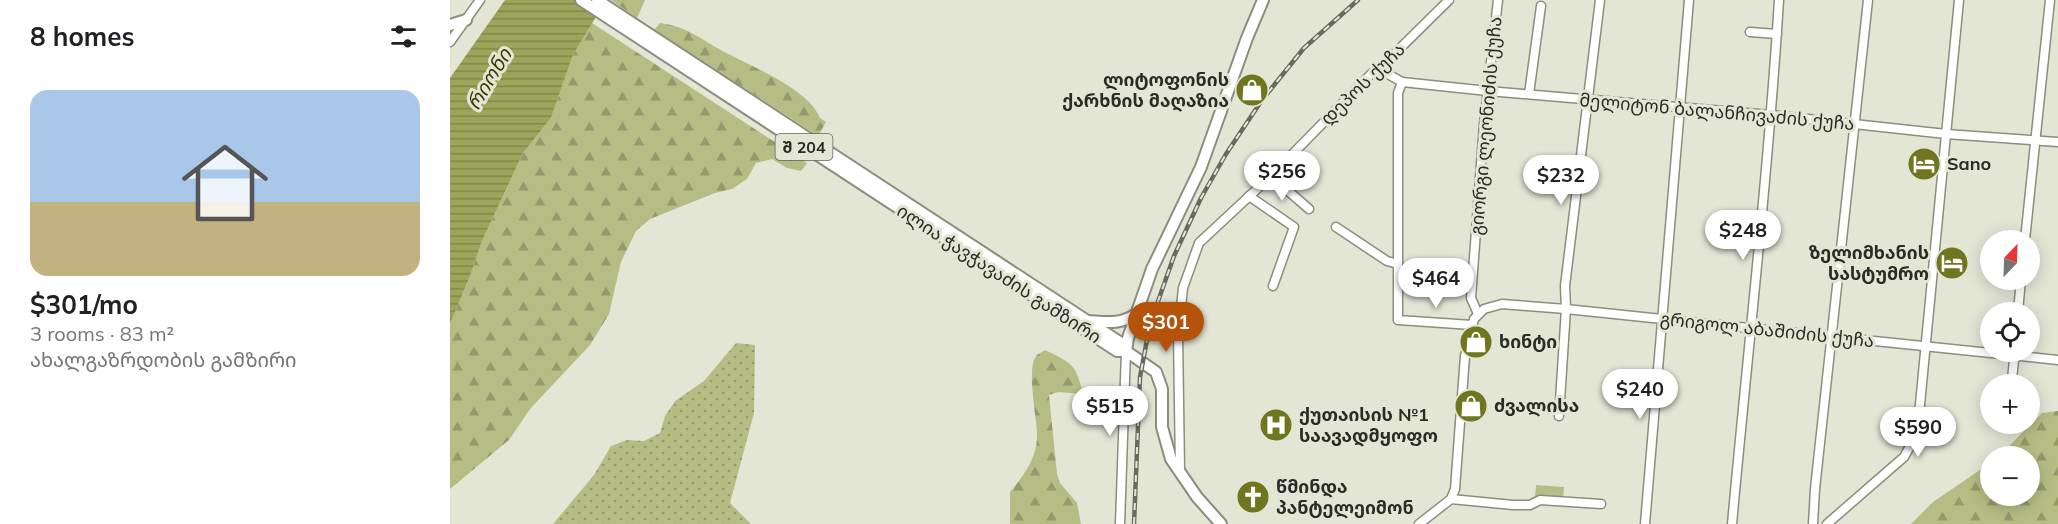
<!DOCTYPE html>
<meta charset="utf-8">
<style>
body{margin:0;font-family:Mulish,"Noto Sans Georgian",sans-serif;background:#f6f6f6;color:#202124;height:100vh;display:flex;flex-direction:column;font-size:22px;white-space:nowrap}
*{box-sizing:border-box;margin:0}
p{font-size:20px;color:#757577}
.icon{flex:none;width:33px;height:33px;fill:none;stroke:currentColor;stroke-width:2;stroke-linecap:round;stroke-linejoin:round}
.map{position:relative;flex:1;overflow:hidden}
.details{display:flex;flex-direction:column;background:#fff;width:450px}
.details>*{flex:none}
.needle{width:39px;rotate:23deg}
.controls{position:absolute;left:1530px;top:230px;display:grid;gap:12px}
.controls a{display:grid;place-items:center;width:60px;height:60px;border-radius:50%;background:#fff;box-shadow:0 3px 15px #0003;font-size:30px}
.price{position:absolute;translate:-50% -51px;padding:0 14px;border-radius:21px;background:#fff;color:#222;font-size:20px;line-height:39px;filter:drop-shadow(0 2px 3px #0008)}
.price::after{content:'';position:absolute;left:50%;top:36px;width:18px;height:14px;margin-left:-9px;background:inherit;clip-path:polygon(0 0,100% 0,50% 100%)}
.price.active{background:#b45309;color:#fff}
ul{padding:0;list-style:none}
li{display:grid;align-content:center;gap:12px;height:318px;padding:0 30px}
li+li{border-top:2px solid #e0e0e0}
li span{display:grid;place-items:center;height:186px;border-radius:18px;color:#555}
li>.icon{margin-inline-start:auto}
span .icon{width:108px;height:108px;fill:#fffc;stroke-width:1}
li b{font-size:26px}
h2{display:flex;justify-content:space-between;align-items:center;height:72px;padding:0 30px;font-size:26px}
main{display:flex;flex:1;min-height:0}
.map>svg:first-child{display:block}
.green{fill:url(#green-dots)}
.forest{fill:url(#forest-firs)}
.pitch{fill:#b6bd84}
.water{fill:url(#water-rules)}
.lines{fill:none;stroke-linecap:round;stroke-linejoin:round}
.minor-casing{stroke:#8b8d7d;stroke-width:11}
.major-casing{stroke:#8b8d7d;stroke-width:14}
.minor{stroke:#fff;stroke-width:8}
.major{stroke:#fff;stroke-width:10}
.rail-casing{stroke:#686a60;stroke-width:4.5}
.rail{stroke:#e3e6d5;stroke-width:2;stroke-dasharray:7;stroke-linecap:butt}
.labels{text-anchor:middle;stroke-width:6;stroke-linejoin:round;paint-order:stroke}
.shield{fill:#e3e6d5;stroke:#62645a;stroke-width:1.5}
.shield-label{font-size:16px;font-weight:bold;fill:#2b2c25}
.poi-label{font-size:18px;font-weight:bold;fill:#2b2c25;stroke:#e3e6d5;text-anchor:start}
.street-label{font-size:18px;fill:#2b2c25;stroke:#e3e6d5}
.water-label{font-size:20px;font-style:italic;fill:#373b00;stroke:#e3e6d5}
</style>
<main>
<section class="details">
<h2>8 homes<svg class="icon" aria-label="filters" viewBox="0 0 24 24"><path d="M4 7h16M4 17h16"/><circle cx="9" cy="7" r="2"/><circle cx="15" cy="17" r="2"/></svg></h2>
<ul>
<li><span style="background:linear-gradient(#a9c7e8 60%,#c2b280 0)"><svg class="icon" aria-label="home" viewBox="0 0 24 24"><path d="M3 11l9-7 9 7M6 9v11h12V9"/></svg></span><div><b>$301/mo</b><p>3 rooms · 83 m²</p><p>ახალგაზრდობის გამზირი</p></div></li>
</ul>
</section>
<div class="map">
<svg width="1608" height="524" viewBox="0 0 1608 524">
<defs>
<pattern id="green-dots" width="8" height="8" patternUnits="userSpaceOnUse" patternTransform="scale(1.5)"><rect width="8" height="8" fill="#b6bd84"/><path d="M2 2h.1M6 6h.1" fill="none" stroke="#949a6c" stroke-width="1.8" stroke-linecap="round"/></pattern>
<pattern id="forest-firs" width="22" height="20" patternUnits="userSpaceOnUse" patternTransform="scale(1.5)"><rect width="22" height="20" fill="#b6bd84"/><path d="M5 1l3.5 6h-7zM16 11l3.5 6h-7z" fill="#949a6c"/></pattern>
<pattern id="water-rules" width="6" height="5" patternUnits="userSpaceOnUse" patternTransform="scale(1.5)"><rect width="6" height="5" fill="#9da55a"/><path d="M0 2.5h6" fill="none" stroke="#80874a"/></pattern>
</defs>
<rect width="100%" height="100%" fill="#e3e6d5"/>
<!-- green -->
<path class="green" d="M286,343l19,2 -1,68 -24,90 21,21h-198l41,-49 17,-29 16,-6 17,1 16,-8 5,-17 10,-15 29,-20z"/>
<!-- forest -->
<g class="forest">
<path d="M161,0h34l-8,18z"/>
<path d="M142,23l215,140 -6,8 -14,-3 -15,-9 -16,4 -9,16 -15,10 -17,4 -65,26 -14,12 -15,31 -12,52 -19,31 -60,64 -21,31 -59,49v-165l20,-48 12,-35 41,-88 28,-35 22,-63z"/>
<path d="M210,23c25,3 38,14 59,26 28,16 89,38 101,69l6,4 -8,14 -164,-106z"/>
<path d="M595,350c27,13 31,14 38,44l-25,-2 -9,3 8,79 3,9 17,20 4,21h-71v-32c13,-16 26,-32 27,-54 1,-17 -12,-71 0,-83 1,-1 7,-4 8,-5z"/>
<path d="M1608,411v113h-147l22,-22 57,-39v32h40v-39h-31l43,-43z"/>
</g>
<!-- pitch -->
<path class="pitch" d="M1086,485l28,2 -1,13 -28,-3z"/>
<!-- water -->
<path class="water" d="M55,0h101l-33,55 -22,63 -28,35 -41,88 -12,35 -20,48v-246z"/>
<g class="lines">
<!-- minor casing -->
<g class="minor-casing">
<g id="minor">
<path d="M1300,32l27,2"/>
<path d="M0,42l30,-42"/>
<path d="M929,69l23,13 86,9 283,24 175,19 112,8"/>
<path d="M952,82l-4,11v227l74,5"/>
<path d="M1079,94l12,-88"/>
<path d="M821,176l38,33"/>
<path d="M799,196l45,31 -21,59"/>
<path d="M886,227l51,34 11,3"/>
<path d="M1575,240l25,-240"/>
<path d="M1568,312l3,-33"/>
<path d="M1028,314l-7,-16 13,-174 14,-124"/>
<path d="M1562,379l3,-28"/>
<path d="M1109,416l7,-107 -1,-23 35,-286"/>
<path d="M730,471l-2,-136 5,-47 16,-45 72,-67 101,-103 7,-4 70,-69"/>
<path d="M1001,499l62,6h17l10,-5 61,4"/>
<path d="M670,524l6,-173"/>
<path d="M969,524l32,-25 4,-10 10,-133 9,-37 10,-10 18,-5 64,5 492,51"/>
<path d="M1195,524l44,-524"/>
<path d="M1282,524c16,-175 36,-349 47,-524"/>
<path d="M1363,524l2,-35 53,-489"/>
<path d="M1377,524l77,-67 9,-16 5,-16 41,-425"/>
</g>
</g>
<!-- major casing -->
<g class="major-casing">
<g id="major">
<path d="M131,0l536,351h9"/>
<path d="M147,0l527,345 2,6 30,21 6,17v38l9,32 26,38 24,27"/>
<path d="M0,25l16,-5"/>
<path d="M638,321c18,1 32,4 48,-7"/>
<path d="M676,351l2,-13 24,-69 49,-102 46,-129 16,-38"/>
</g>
</g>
<!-- minor -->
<use href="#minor" class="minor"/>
<!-- major -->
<use href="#major" class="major"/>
<!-- rail casing -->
<g class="rail-casing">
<path id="rail" d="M684,524l6,-147 10,-53 24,-68 27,-58 25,-44 36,-54 42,-52 54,-48"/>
</g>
<!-- rail -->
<use href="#rail" class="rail"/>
</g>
<!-- icons -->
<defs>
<g id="shop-disc" transform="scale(1.725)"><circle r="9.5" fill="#6f761f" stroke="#e3e6d5"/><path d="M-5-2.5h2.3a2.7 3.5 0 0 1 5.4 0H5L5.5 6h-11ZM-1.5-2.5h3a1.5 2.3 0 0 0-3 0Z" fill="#fff"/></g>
<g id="hotel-disc" transform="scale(1.725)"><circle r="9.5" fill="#6f761f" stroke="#e3e6d5"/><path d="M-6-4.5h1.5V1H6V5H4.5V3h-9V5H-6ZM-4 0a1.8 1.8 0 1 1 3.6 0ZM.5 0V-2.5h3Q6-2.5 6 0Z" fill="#fff"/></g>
<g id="hospital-disc" transform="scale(1.725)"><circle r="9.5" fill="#6f761f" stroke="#e3e6d5"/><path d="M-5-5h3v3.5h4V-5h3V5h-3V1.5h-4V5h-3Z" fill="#fff"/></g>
<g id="church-disc" transform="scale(1.725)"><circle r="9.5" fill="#6f761f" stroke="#e3e6d5"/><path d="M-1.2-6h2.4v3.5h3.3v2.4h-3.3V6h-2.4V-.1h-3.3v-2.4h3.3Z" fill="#fff"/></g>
</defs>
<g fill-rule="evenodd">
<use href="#shop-disc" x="802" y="90"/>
<use href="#hotel-disc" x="1474" y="164"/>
<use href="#hotel-disc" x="1502" y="263"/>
<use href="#shop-disc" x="1026" y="342"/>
<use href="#shop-disc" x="1021" y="406"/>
<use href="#hospital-disc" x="826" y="425"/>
<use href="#church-disc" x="803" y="497"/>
</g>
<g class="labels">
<!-- shield labels -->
<rect class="shield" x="325.5" y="134" width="57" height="26" rx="4.5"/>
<g class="shield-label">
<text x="354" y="153">შ 204</text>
</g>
<!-- poi labels -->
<g class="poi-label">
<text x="779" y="86" text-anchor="end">ლიტოფონის<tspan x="779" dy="21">ქარხნის მაღაზია</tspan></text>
<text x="1497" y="170">Sano</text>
<text x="1479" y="259" text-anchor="end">ზელიმხანის<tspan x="1479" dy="21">სასტუმრო</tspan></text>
<text x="1049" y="348">ხინტი</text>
<text x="1044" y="412">ძვალისა</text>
<text x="849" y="421">ქუთაისის №1<tspan x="849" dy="21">საავადმყოფო</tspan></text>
<text x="826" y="493">წმინდა<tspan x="826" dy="21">პანტელეიმონ</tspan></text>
</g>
<!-- street labels -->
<g class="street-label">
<text transform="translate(913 84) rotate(-44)" y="6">დეპოს ქუჩა</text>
<text transform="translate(1267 112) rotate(5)" y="6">მელიტონ ბალანჩივაძის ქუჩა</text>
<text transform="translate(1036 126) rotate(-85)" y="6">გიორგი ლეონიძის ქუჩა</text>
<text transform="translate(549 274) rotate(33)" y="6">ილია ჭავჭავაძის გამზირი</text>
<text transform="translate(1317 330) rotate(6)" y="6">გრიგოლ აბაშიძის ქუჩა</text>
</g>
<!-- water labels -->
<g class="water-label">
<text transform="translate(39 79) rotate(-59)" y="7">რიონი</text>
</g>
</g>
</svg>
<div class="controls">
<a><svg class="needle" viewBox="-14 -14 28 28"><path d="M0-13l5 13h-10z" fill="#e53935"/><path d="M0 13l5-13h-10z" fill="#757577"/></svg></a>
<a><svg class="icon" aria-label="locate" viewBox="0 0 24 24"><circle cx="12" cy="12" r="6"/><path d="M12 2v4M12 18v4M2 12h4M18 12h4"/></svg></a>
<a>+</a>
<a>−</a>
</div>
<b class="price" style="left:832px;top:202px">$256</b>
<b class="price" style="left:1111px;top:206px">$232</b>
<b class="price" style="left:1293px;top:261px">$248</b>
<b class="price" style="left:986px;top:309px">$464</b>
<b class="price active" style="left:716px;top:353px">$301</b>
<b class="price" style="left:1190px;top:420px">$240</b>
<b class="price" style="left:660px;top:437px">$515</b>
<b class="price" style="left:1468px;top:458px">$590</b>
</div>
</main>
